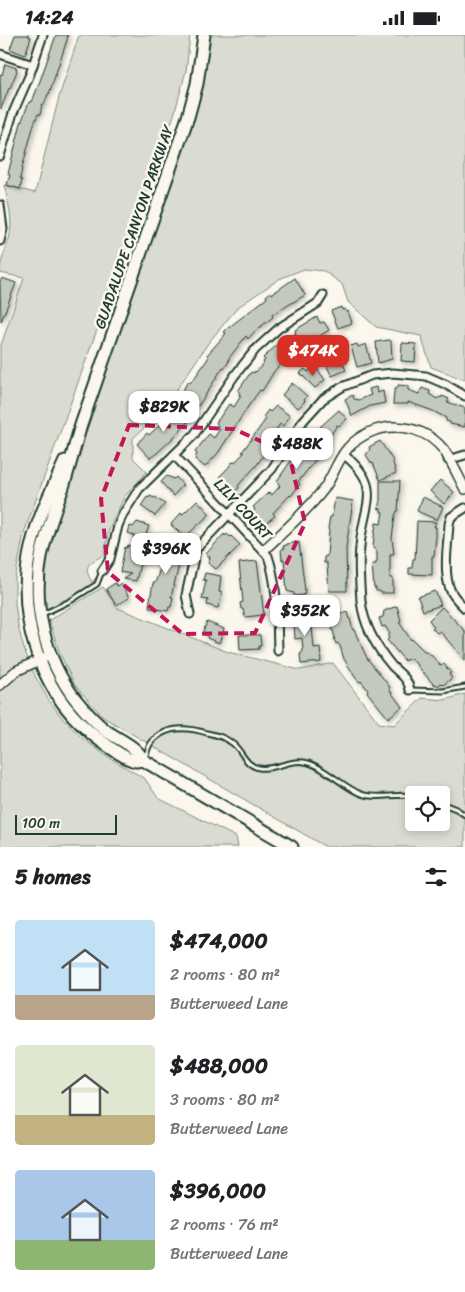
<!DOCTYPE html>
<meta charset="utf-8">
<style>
body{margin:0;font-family:Sriracha,sans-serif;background:#f2f2f2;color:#202124;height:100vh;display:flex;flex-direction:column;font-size:19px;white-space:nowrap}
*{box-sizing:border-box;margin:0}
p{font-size:16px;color:#757577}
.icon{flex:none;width:28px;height:28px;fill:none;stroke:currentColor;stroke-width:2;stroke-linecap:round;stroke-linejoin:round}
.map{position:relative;height:812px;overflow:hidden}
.side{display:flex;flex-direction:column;background:#fff;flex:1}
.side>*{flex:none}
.fabs{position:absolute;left:405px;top:751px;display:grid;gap:10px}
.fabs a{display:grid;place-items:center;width:45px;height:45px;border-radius:5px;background:#fff;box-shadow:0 2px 8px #0003;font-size:25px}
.scale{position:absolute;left:15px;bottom:12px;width:102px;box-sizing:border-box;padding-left:5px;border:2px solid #1f3d34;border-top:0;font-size:14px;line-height:18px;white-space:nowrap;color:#1f3d34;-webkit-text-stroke:4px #fbf7ec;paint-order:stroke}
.price{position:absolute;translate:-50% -42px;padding:0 11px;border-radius:10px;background:#fff;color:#222;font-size:16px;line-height:32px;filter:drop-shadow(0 1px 2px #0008)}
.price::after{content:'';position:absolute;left:50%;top:30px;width:15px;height:11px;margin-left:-8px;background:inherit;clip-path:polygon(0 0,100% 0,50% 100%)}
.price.selected{background:#d93025;color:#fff}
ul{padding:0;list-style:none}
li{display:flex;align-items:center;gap:15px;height:125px;padding:0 15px}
li span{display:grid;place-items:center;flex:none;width:140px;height:100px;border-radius:5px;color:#555}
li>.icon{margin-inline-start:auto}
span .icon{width:60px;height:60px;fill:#fffc;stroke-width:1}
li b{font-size:21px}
h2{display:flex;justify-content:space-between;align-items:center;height:60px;padding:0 15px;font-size:21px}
.status{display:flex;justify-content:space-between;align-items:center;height:35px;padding:0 25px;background:#fff;direction:ltr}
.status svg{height:14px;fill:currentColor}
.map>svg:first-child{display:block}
.green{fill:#dbdcd1;stroke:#7d8c82;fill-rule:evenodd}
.building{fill:#c4c9be;stroke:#1f3d34;filter:url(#shadow)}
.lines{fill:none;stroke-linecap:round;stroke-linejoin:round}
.service-casing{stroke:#1f3d34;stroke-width:7}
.minor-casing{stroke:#1f3d34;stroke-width:11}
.tertiary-casing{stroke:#1f3d34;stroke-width:12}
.primary-casing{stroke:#1f3d34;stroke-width:15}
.service{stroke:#fbf7ec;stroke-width:3}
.minor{stroke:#fbf7ec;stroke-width:7}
.tertiary{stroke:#fbf7ec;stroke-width:9}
.primary{stroke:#fbf7ec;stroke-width:11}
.marked{fill:none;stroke:#c2185b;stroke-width:4;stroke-dasharray:10 6;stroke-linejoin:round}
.labels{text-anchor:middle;stroke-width:5;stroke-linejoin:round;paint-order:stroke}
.street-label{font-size:15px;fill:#1f3d34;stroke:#fbf7ec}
</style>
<div class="status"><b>14:24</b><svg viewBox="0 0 49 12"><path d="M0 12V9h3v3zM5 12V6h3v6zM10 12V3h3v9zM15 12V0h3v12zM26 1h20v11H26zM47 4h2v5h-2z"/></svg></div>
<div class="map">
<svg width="465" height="812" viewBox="0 0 465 812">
<defs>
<filter id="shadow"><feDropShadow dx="2" dy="2" stdDeviation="2.5" flood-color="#0004"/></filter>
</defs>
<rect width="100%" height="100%" fill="#fbf7ec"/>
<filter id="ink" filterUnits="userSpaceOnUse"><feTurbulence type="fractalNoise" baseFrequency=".02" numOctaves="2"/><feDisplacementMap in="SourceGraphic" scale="10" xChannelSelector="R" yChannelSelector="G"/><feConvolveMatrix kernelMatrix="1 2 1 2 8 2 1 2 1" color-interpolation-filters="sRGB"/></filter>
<g filter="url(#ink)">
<!-- green -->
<g class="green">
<path d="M79,0h111l-4,36 -12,44 -150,418 -9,46v23l3,24 6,23 12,29 12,21 16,21 17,17 24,18 40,24 13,19 78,39 2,10h-238v-499l24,-70 -24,-5c0,-13 6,-23 9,-34 5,-18 -1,-37 -5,-54l31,8 24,-96z"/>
<path d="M204,0h261v345l-34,-13 -10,-31 -45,-9 -28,-25 -6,-18 -18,-13 -20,-2 -25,10 -41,28 -29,35 -49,72 -27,24v20l14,14 -23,25 -15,33 -5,25c-13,7 -23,10 -12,27l10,-11 -2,9 -28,20 -32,15 1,-57 139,-416z"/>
<path d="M103,552l15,21 110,44 72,18 33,-7 46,60 15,2 28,-27 22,2 21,-6v153h-139l-223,-130 -28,-32 -15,-31 -11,-34zM414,760h27v28h-27z"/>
</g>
<!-- building -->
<g class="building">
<path d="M15,0h14v2h2l-6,18 -15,-6z"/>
<path d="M56,0h12l-1,5 -18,54h-1l-4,11 -2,-1 -2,11 -2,-1 -4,10 -12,44 -2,11 2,1 -2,9 -13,-4 3,-10 -2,-1 13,-51 8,-21h3l8,-21z"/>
<path d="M5,29l12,4 -1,2 1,1 -7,17h-1l-8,21 -1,-35 2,1z"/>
<path d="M2,243l14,5 -15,39 -1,-40z"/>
<path d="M295,243l10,17 -33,20 1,2 -18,14 -7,8 -2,-3 -17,22 -1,5 -4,5 -1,-1 -24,38h-2l-3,5 -16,-11 10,-18 2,2 6,-7 13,-19 -2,-2 17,-19 2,-3 -2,-1 4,-4 39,-30 -1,-2 5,-4 1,2z"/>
<path d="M341,272l1,3 2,-1 2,3 2,-1 4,12 -14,5 -7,-17z"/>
<path d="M317,282l3,6 4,-1 5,8 -27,17 -16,14 -1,-1 -10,10 -13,21 -2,-1 -11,15 -31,48 -13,14 -10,-8 2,-5 -2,-2 14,-18 5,4 6,-9 -3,-2 1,-2 -2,-2 13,-19 5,3 7,-11 -2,-1 1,-2 -2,-2 13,-19 3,1 1,-2 1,1 8,-9 -1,-1 2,-2 -2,-2 18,-17 4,5 10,-10 -1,-2 2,-1 -1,-3z"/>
<path d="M389,305l2,1 1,18 -14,4 -2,-21z"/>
<path d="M402,308l14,1 -1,18 -14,-1z"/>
<path d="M357,309l1,3 8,-3 5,19 -14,4 -6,-21z"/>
<path d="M338,319l8,16 -14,6 -8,-15z"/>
<path d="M315,331l10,14 -10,8 -15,-15 5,-4 3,3z"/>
<path d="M292,348l15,13 -3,4 1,1 -7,7 -16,-13z"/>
<path d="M398,350l10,1v4l11,4 3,-6 8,3 -1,3 8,5 2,-2 2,1 1,-2 7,3 -2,3 18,6v19l-15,-3v-2l-4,-1v-3l-13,-7 -25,-9v2h-15l1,-13 2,-3h2z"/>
<path d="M376,352l1,6 6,-2 2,12 -15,3 -18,10 -7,-17 8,-4 1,4 5,1 12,-5 -2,-6z"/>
<path d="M276,371l14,10 -7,10 -3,-2 -6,9 5,3 -9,13 -1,-1 -13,18 -14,15 -4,5 1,2 -8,6 -11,-10 4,-4 -4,-4 9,-9 2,-4 4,-1 9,-9 -2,-1 24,-33 -3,-2 5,-7 2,2z"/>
<path d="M174,372l16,12 -15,17 -18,17 -7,5 -13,-14 1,-1 9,-10 2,2 17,-16 -3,-2 4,-5 2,2z"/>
<path d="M339,375l8,9 -8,7 -2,-1 -15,24 1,1 -25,32 2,2 -9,12 -1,-1 -17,18 2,3 -12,9 -4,-3 -7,-7 3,-6 -2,-2 16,-15 3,3 8,-9 -3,-5 35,-51 8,6 4,-5 -4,-4z"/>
<path d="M380,406l12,18 4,14 -16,7 -7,-17 -1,1 -6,-9 4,-6 -1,-2z"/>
<path d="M167,441l7,3 2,-2 7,8 -10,11 -12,-14z"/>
<path d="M440,445l14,12 -10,12 -14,-13z"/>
<path d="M380,446h20l-2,30h-1l-2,5 -3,22 2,16h-4v24h3v15h-12l-1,-2h-4v-3h-2l-2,-24h4v-3h1v-10l-4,-3 1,-11 2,-14 5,1 2,-12h-2v-3l-3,-1 2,-7z"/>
<path d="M150,461l4,2 1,-1 10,7 -10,12 -14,-10 6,-9 2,1z"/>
<path d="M423,462l20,10 -6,13 -20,-9z"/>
<path d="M335,463l18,3 -7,47 1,43h-18l-2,-25v-3h-3v-6l3,-1 2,-25 -1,-2 2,-12h2z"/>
<path d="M197,465l13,14 -25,23 -14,-12 1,-2 9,-10 2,1z"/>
<path d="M417,486l19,1 -2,5h2v10l-2,19h-2v19l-23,-1v-6h3l1,-9h2z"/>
<path d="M137,487l12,4 -7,20h2l-8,35 -13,-2 8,-5 -11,-2 5,-25 2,1 1,-3 4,1 2,-11 -6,-2 2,-7 3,1z"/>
<path d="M224,499l1,2 2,-2 3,3 1,-1 9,9 -24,24 -8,-6 2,-6 -4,-3z"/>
<path d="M164,503l19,3 -5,28 -7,28h2l-2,10h-2l-1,4 -18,-3 -1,-2 4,-23h2l3,-8 4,-22 -3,-1 1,-6h2z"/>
<path d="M299,507l6,49 -1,4 -10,1v-3l-7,-2 -3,-32 -2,1 -1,-11h3l-1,-3 4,-1v-1z"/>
<path d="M257,526l7,54 -19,2 -2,-8h-2l-1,-6 3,-1 -4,-39z"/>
<path d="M205,538l16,3 -2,16 3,1 -4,15 -11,-3 1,-5 -6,-1 4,-19h-3z"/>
<path d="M115,548l2,3 4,-3 8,15 -13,7 -10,-16z"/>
<path d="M435,556l6,14 -18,6 -5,-14z"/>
<path d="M397,571l4,15 -2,1 12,18 1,-1 14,14 1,-1 4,3 10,11 3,-2 7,9 -2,1 3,4 -9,7 -2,-2 -3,3 -2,-2 -2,1 -23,-27 -3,2 -1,-1 -2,2 -18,-21 2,-2 -1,-2 2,-2 -5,-8 -3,1 -3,-9 4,-1 1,-6z"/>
<path d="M442,572l23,24v30l-25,-30 -3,2 -5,-5 2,-1 -5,-7z"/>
<path d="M294,574h13l1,19 4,-1 2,21 6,-1 1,15 -20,2 -1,-10 2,-1 1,-2 -1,-13 -7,1 -1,-16h-5v-8h3z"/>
<path d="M348,577l5,18h1l13,28 23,29 -1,1 2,4 11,15 -14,11 -21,-26 1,-2 -7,-9 -2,1 -4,-5 -11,-18 -4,-13 -2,-3 -2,1 -2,-5 1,-1 -6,-22z"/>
<path d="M207,587l17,7 -5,14 -12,-5 1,-1 -3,-2v-2l-2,-1z"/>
<path d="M239,600h21l1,11h-2v3l-19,1z"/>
</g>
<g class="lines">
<!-- service casing -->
<g class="service-casing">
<g id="service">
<path d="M43,579l29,-14 25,-16 5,-13"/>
<path d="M411,655l32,1 22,-4"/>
<path d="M145,722c2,-4 3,-10 6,-14 14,-18 37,-16 56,-10 9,2 18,4 25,10 11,8 12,22 27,25 16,3 30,-9 45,-6 17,2 39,25 57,32 16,6 35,-1 53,2"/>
<path d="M441,768l15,6 9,6"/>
</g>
</g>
<!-- minor casing -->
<g class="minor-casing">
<g id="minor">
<path d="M0,19l33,11"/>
<path d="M0,121l13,-43 17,-39 13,-39"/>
<path d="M0,170l3,24 -3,12"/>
<path d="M343,419c42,33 20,50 17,93 -2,18 0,37 1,54 3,26 15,46 31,65 8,8 16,12 18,24"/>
<path d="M174,420l94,101c10,29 9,64 10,95"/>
<path d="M448,425l17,-5"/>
<path d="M465,473l-14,9 -2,7c-1,19 -6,48 1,65 3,8 9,13 15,19"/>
<path d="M102,536l8,-12 8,-33 5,-12 16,-25 55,-54 41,-60 20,-25 24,-22 39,-25 5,-8"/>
<path d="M190,579l-4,-19 10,-46 76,-80 31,-48 20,-22 19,-12 30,-12 21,-2 33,3 19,8 20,12"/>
</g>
</g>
<!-- tertiary casing -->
<g class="tertiary-casing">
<g id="tertiary">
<path d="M264,515c20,-19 42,-38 59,-60 10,-13 14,-30 25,-42 25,-28 71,-28 95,1 7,9 16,29 22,40"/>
<path d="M0,650l16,-14 30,-14"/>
</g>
</g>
<!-- primary casing -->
<g class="primary-casing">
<g id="primary">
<path d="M204,0l-7,49 -9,33 -107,308c-6,20 -11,40 -17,59 -8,24 -18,48 -23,73 -9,49 4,103 35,143 9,11 18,21 29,30 12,9 32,16 38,30l149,87"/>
<path d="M65,426c-12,27 -26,54 -33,82 -17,67 5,145 59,190 8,7 35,27 45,28 0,0 7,-1 7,-1"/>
</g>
</g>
<!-- service -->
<use href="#service" class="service"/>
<!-- minor -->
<use href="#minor" class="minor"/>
<!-- tertiary -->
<use href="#tertiary" class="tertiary"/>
<!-- primary -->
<use href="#primary" class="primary"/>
</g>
</g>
<!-- marked area -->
<path class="marked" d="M129,390l105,4 55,25 16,69 -50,110 -72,1 -75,-62 -7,-73z"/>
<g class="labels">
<!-- street labels -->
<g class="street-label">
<text transform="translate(134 192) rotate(-71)" y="5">GUADALUPE CANYON PARKWAY</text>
<text transform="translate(243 474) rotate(47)" y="5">LILY COURT</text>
</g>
</g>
</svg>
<div class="fabs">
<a><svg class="icon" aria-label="locate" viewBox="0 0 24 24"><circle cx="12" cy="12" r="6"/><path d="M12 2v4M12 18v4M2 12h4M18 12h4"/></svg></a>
</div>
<div class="scale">100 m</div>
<b class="price selected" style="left:313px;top:342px">$474K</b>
<b class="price" style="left:164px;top:398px">$829K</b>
<b class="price" style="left:297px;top:435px">$488K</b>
<b class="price" style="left:166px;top:540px">$396K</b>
<b class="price" style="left:305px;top:602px">$352K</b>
</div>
<section class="side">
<h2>5 homes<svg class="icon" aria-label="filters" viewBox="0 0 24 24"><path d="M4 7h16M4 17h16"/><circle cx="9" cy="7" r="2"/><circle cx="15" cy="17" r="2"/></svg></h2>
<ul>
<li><span style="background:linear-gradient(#bfe0f5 75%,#b9a48a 0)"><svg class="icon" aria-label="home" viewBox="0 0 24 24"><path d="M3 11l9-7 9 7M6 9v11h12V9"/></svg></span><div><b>$474,000</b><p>2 rooms · 80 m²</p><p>Butterweed Lane</p></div></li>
<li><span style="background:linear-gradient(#dfe7d0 70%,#c2b280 0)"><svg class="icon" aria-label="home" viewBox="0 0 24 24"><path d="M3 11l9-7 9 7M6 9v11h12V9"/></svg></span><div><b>$488,000</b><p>3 rooms · 80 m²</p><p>Butterweed Lane</p></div></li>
<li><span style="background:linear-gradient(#a9c7e8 70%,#8fb573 0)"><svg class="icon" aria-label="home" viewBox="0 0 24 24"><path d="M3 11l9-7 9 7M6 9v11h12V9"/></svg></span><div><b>$396,000</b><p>2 rooms · 76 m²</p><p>Butterweed Lane</p></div></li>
</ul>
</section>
